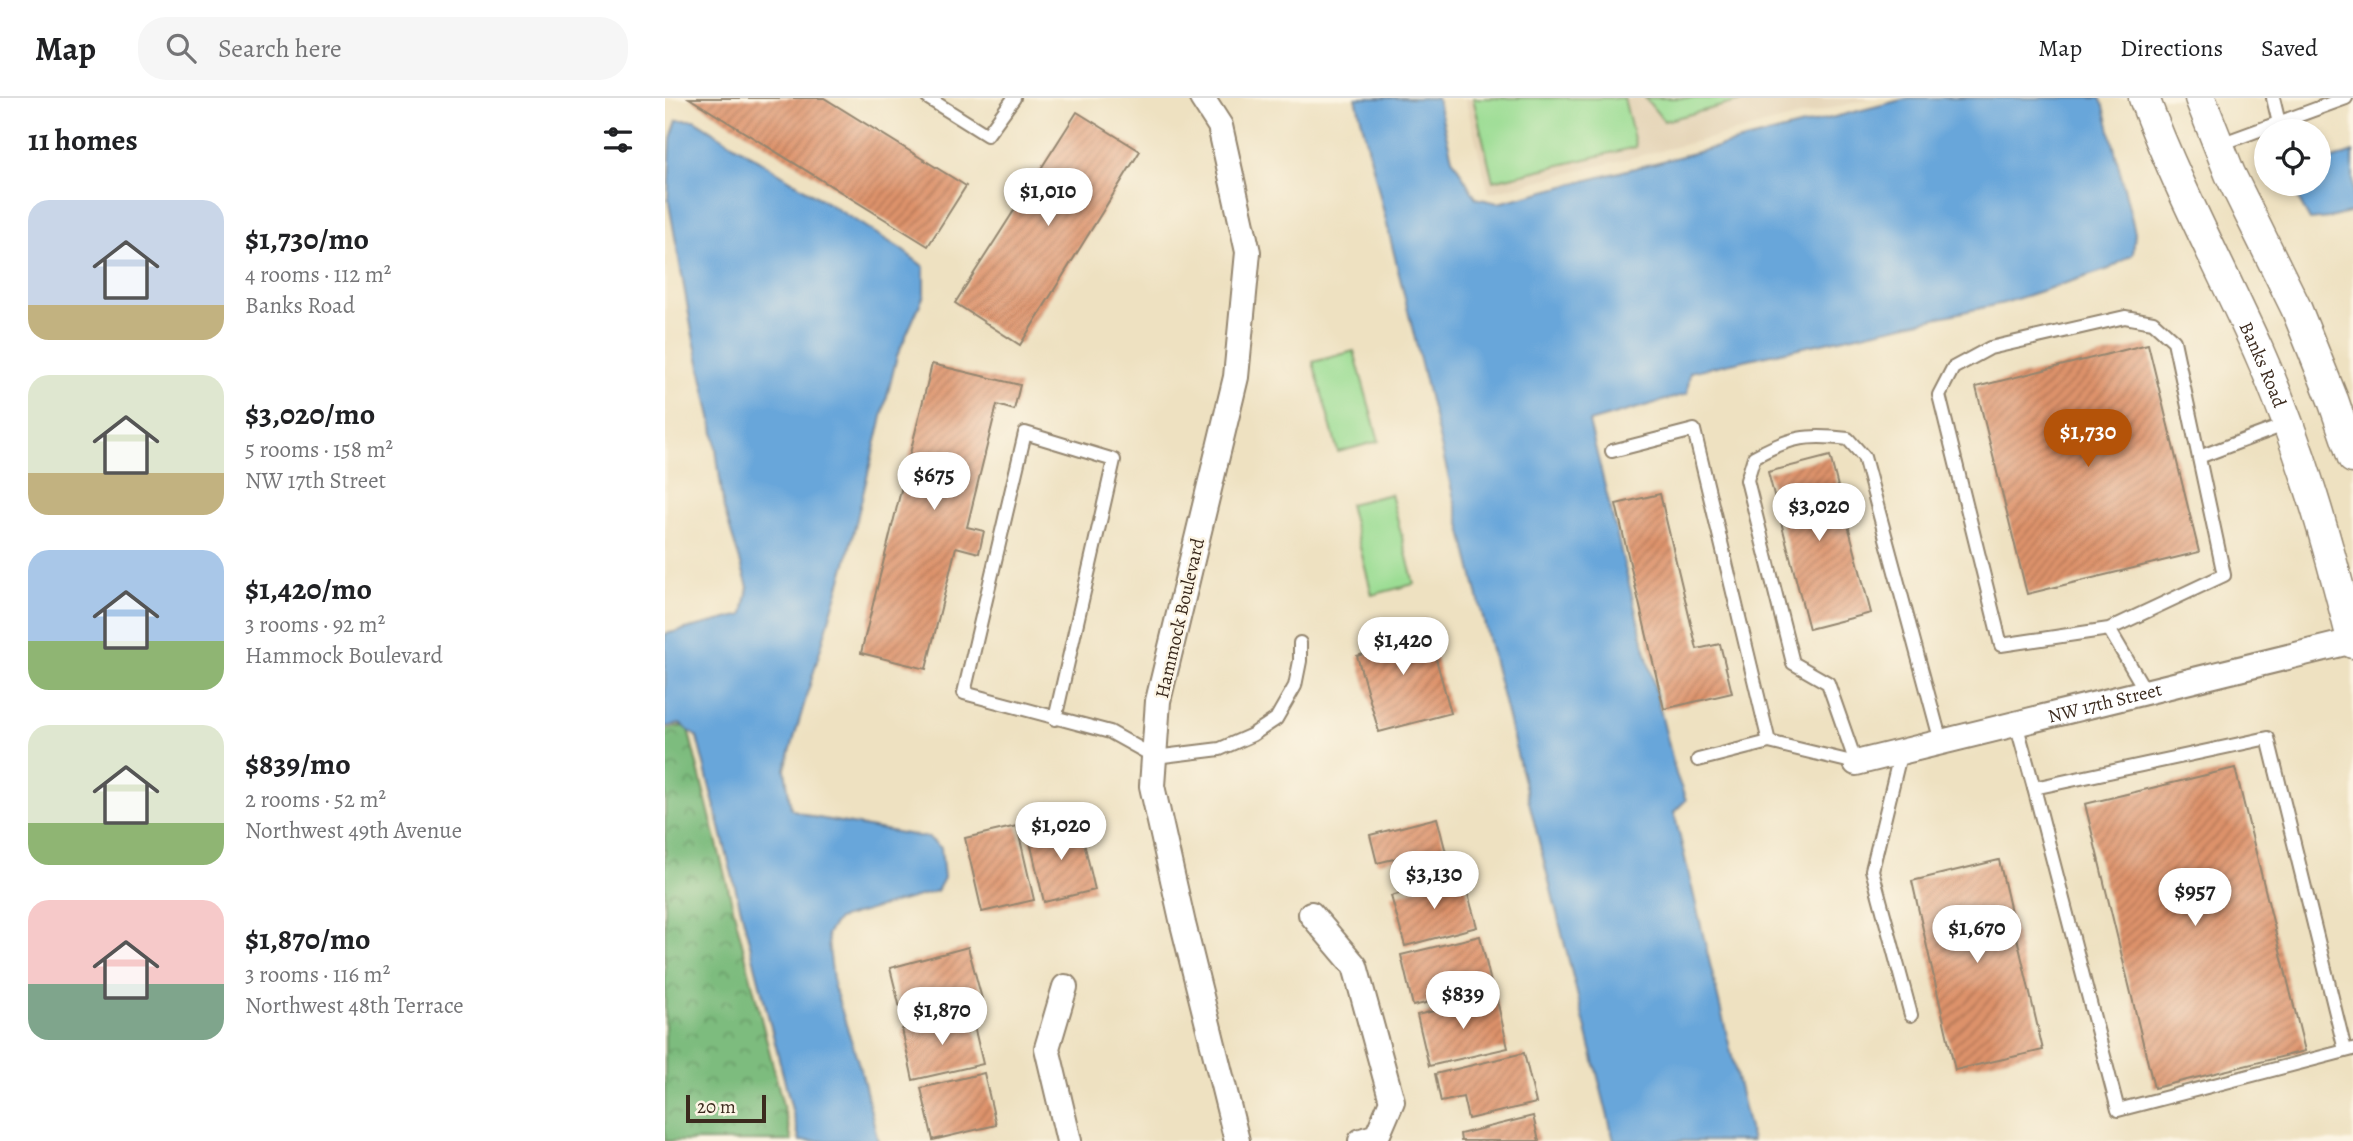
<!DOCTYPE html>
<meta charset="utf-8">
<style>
body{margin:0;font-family:Alegreya,serif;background:#f6f6f6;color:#202124;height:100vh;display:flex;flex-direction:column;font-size:26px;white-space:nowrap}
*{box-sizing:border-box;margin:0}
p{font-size:23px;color:#757577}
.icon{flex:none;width:38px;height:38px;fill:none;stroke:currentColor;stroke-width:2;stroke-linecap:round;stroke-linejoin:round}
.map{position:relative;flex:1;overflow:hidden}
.side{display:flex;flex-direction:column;background:#fff;width:665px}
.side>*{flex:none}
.tools{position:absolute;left:1589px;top:21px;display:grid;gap:14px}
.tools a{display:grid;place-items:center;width:77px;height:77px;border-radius:50%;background:#fff;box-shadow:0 4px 10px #0003;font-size:35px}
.scale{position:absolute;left:21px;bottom:18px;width:80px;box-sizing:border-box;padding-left:7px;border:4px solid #3b2a1e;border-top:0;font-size:19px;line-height:24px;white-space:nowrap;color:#3b2a1e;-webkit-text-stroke:5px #fcf5e5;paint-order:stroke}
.price{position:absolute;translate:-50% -60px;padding:0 16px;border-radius:24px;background:#fff;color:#222;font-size:23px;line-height:46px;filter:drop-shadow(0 2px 4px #0008)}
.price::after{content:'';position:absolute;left:50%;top:42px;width:21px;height:16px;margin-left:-10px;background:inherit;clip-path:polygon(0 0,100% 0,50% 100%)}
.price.current{background:#b45309;color:#fff}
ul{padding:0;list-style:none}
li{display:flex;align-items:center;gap:21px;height:175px;padding:0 28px}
li span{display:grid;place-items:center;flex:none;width:196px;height:140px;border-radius:21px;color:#555}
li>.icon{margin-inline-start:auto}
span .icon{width:84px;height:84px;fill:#fffc;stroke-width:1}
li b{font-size:30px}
h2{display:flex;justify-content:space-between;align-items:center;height:84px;padding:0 28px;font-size:30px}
header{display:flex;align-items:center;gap:42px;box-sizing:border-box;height:98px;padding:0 35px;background:#fff;border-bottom:2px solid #e0e0e0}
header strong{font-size:33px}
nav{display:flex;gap:38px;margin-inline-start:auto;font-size:24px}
.search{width:490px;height:63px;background:#f6f6f6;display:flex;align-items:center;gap:18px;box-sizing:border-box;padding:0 24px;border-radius:28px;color:#757577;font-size:26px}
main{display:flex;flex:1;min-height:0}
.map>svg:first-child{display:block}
.built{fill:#e3d2b4}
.green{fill:#9cdd94;stroke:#6c8459;stroke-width:2}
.forest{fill:url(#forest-crowns);stroke:#5c734e;stroke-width:2}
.water{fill:#68a6da;stroke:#52687c;stroke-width:2}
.building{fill:url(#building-hatch)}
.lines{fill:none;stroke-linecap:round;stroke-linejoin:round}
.service-casing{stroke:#948670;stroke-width:16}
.minor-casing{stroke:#948670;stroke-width:28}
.tertiary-casing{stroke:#948670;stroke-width:33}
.service{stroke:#fff;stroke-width:12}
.minor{stroke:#fff;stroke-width:24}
.tertiary{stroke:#fff;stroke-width:30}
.labels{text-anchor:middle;stroke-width:5;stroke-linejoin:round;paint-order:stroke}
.street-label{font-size:19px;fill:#3b2a1e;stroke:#fcf5e5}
</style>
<header>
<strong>Map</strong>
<div class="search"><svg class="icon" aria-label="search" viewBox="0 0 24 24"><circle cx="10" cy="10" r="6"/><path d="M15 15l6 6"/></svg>Search here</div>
<nav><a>Map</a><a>Directions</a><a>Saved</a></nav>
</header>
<main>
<section class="side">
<h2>11 homes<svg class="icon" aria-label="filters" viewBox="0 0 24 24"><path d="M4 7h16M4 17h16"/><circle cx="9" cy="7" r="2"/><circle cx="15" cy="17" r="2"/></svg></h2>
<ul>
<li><span style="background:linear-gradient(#c9d6e8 75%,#c2b280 0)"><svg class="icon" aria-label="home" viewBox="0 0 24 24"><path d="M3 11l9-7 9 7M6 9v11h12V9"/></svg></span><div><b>$1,730/mo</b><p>4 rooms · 112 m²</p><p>Banks Road</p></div></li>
<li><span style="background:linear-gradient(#dfe7d0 70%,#c2b280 0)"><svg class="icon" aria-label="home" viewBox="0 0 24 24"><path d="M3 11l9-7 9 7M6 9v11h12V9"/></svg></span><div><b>$3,020/mo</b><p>5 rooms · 158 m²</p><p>NW 17th Street</p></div></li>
<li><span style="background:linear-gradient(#a9c7e8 65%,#8fb573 0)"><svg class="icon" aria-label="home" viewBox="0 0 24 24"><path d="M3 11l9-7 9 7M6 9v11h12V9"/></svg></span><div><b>$1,420/mo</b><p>3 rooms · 92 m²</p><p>Hammock Boulevard</p></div></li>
<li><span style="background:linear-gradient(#dfe7d0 70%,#8fb573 0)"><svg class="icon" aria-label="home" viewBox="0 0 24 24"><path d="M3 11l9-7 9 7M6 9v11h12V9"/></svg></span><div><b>$839/mo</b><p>2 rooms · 52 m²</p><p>Northwest 49th Avenue</p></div></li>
<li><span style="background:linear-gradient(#f6c9c9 60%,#7fa58c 0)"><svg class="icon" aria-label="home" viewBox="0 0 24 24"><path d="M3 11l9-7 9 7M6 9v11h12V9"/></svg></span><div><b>$1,870/mo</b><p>3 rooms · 116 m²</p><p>Northwest 48th Terrace</p></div></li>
</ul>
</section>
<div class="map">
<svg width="1688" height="1043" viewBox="0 0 1688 1043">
<defs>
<pattern id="forest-crowns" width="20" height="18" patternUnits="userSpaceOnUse" patternTransform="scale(1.75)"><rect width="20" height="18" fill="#7dbc7e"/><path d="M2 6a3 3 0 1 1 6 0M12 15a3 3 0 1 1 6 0" fill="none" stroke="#689967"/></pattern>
<pattern id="building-hatch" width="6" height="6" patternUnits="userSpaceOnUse" patternTransform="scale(1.75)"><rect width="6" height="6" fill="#dd926b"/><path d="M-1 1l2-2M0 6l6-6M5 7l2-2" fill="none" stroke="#b47757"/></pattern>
</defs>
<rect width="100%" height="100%" fill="#fcf5e5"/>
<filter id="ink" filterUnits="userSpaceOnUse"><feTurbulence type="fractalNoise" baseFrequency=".0143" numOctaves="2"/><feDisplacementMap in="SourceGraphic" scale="14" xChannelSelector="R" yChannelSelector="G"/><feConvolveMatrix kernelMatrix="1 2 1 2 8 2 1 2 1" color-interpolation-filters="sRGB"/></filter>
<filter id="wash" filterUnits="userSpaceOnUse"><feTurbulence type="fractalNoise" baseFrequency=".00686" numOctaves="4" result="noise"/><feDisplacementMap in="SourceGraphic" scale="28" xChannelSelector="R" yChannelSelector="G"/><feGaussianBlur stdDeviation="1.57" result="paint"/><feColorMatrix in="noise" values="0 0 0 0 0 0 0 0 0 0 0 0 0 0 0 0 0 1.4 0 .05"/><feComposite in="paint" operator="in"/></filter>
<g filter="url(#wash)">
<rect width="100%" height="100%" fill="#eee1c1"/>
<!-- built -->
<path class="built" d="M800,0h408l-384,95z"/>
<!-- green -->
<g class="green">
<path d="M808,0h151l12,49 -143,34z"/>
<path d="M980,0h107l-88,23z"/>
<path d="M689,253l25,90 -41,11 -25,-90z"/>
<path d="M726,396l23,90 -42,11 -23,-91z"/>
</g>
<!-- forest -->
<path class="forest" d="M22,627l105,416h-127v-411z"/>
<!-- water -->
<g class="water">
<path d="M691,0h81l15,60 24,40 22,5 411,-105h191l4,8 31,126 -2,22 -24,15 -105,34 -314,69 -3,22 -98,28 87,352 10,26 -12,12 78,329h-138l-127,-507z"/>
<path d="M12,22h17l207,129 23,18v28l-27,61 -51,207 -61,206 6,40 22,8 116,21 12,10 3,30 -7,13 -99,28 -11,15 7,53 28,87 16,67h-78l-103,-404 -17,-13 -15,3v-93l78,-19 5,-28 -24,-78 -11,-83 -21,-95 -24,-133 3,-60z"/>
<path d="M1688,54v60l-24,6 -19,2 -20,-36h29v-20z"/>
</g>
<g id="blocks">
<!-- building -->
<g class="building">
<path d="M24,0h135l142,88 -38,60z"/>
<path d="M412,14l63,39 -120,194 -65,-42z"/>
<path d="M1483,246l51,208 -172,42 -51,-207z"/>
<path d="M267,266l88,21 -6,25 -17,-5 -30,122 17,4 -5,22 -23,-6 -30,122 -65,-16z"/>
<path d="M1165,358l41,157 -62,16 -41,-157z"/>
<path d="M995,396l37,155 23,-5 12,49 -68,16 -48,-205z"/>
<path d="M760,521l26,94 -72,19 -22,-76 16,-5 -5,-16z"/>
<path d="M1570,670l70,283 -151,37 -69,-284z"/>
<path d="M772,720l13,50 -42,11 -6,-22 -25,6 -7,-28z"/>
<path d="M414,723l16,69 -51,12 -16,-69z"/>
<path d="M352,728l17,74 -52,12 -17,-74z"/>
<path d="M1334,762l44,190 -88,20 -43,-189z"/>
<path d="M798,778l14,51 -72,19 -14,-50z"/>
<path d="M815,838l12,51 -79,19 -12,-51z"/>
<path d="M303,849l14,52 -79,21 -13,-52z"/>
<path d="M831,898l12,52 -79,18 -12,-51z"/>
<path d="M306,915l12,51 -70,16 -11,-51z"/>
<path d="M859,955l12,50 -68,16 -5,-22 -22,5 -6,-28z"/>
<path d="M319,975l12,52 -63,15 -12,-52z"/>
<path d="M868,1018l6,25h-78l-1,-7z"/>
</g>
</g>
</g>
<g filter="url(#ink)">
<use href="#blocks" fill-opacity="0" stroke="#948670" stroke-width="2"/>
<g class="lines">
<!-- service casing -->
<g class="service-casing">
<g id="service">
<path d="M263,0l59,37 27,-37"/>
<path d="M1608,0l6,25"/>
<path d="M1553,47l128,-47"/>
<path d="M947,353l82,-21 75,312 87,21"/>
<path d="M1534,359l88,-33"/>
<path d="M1444,531l115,-54 -50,-234 -21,-19 -28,-5 -135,31 -37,20 -14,27 62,250 108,-16 37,63"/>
<path d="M390,621l59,-259 -89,-27 -61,260 146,39 45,25 65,-8 32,-14 24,-16 19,-33 5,-25v-18"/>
<path d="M1351,625l18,65"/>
<path d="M1236,653l-29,119 39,145"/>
<path d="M1033,662l71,-18"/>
<path d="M1191,665l-28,-80 -35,-20 -46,-183 7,-23c36,-20 53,-23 94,-18l16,18 77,285"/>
<path d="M1680,952l-77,-312 -234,50 84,322 235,-61"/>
</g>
</g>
<!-- minor casing -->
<g class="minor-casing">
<g id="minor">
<path d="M537,0l18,28 28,126 -12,125 -78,324 -6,85 31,138 54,217"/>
<path id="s1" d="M1191,665l497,-122"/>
<path d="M646,816l44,52 37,135 -15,35 -16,5"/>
<path d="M400,889l-18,61 22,93"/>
</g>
</g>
<!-- tertiary casing -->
<g class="tertiary-casing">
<g id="tertiary">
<path id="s2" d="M1479,0c32,86 76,168 114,252 42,94 70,193 95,293"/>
<path d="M1535,0l30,76 66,134 37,92 20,58"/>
</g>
</g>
<!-- service -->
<use href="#service" class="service"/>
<!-- minor -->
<use href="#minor" class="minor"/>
<!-- tertiary -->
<use href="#tertiary" class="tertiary"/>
</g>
</g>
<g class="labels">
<!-- street labels -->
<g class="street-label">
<text dy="7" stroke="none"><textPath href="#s2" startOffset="292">Banks Road</textPath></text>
<text transform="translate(514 520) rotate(-77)" y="7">Hammock Boulevard</text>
<text dy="7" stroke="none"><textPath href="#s1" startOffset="256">NW 17th Street</textPath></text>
</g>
</g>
</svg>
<div class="tools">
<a><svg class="icon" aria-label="locate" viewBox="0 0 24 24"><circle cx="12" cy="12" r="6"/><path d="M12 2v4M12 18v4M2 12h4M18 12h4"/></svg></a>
</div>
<div class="scale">20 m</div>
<b class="price" style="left:383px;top:130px">$1,010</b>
<b class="price current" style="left:1423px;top:371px">$1,730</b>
<b class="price" style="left:269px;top:414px">$675</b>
<b class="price" style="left:1154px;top:445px">$3,020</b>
<b class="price" style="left:738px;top:579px">$1,420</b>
<b class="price" style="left:396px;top:764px">$1,020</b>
<b class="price" style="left:769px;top:813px">$3,130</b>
<b class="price" style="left:1530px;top:830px">$957</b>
<b class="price" style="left:1312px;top:867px">$1,670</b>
<b class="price" style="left:798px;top:933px">$839</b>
<b class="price" style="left:277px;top:949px">$1,870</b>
</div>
</main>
